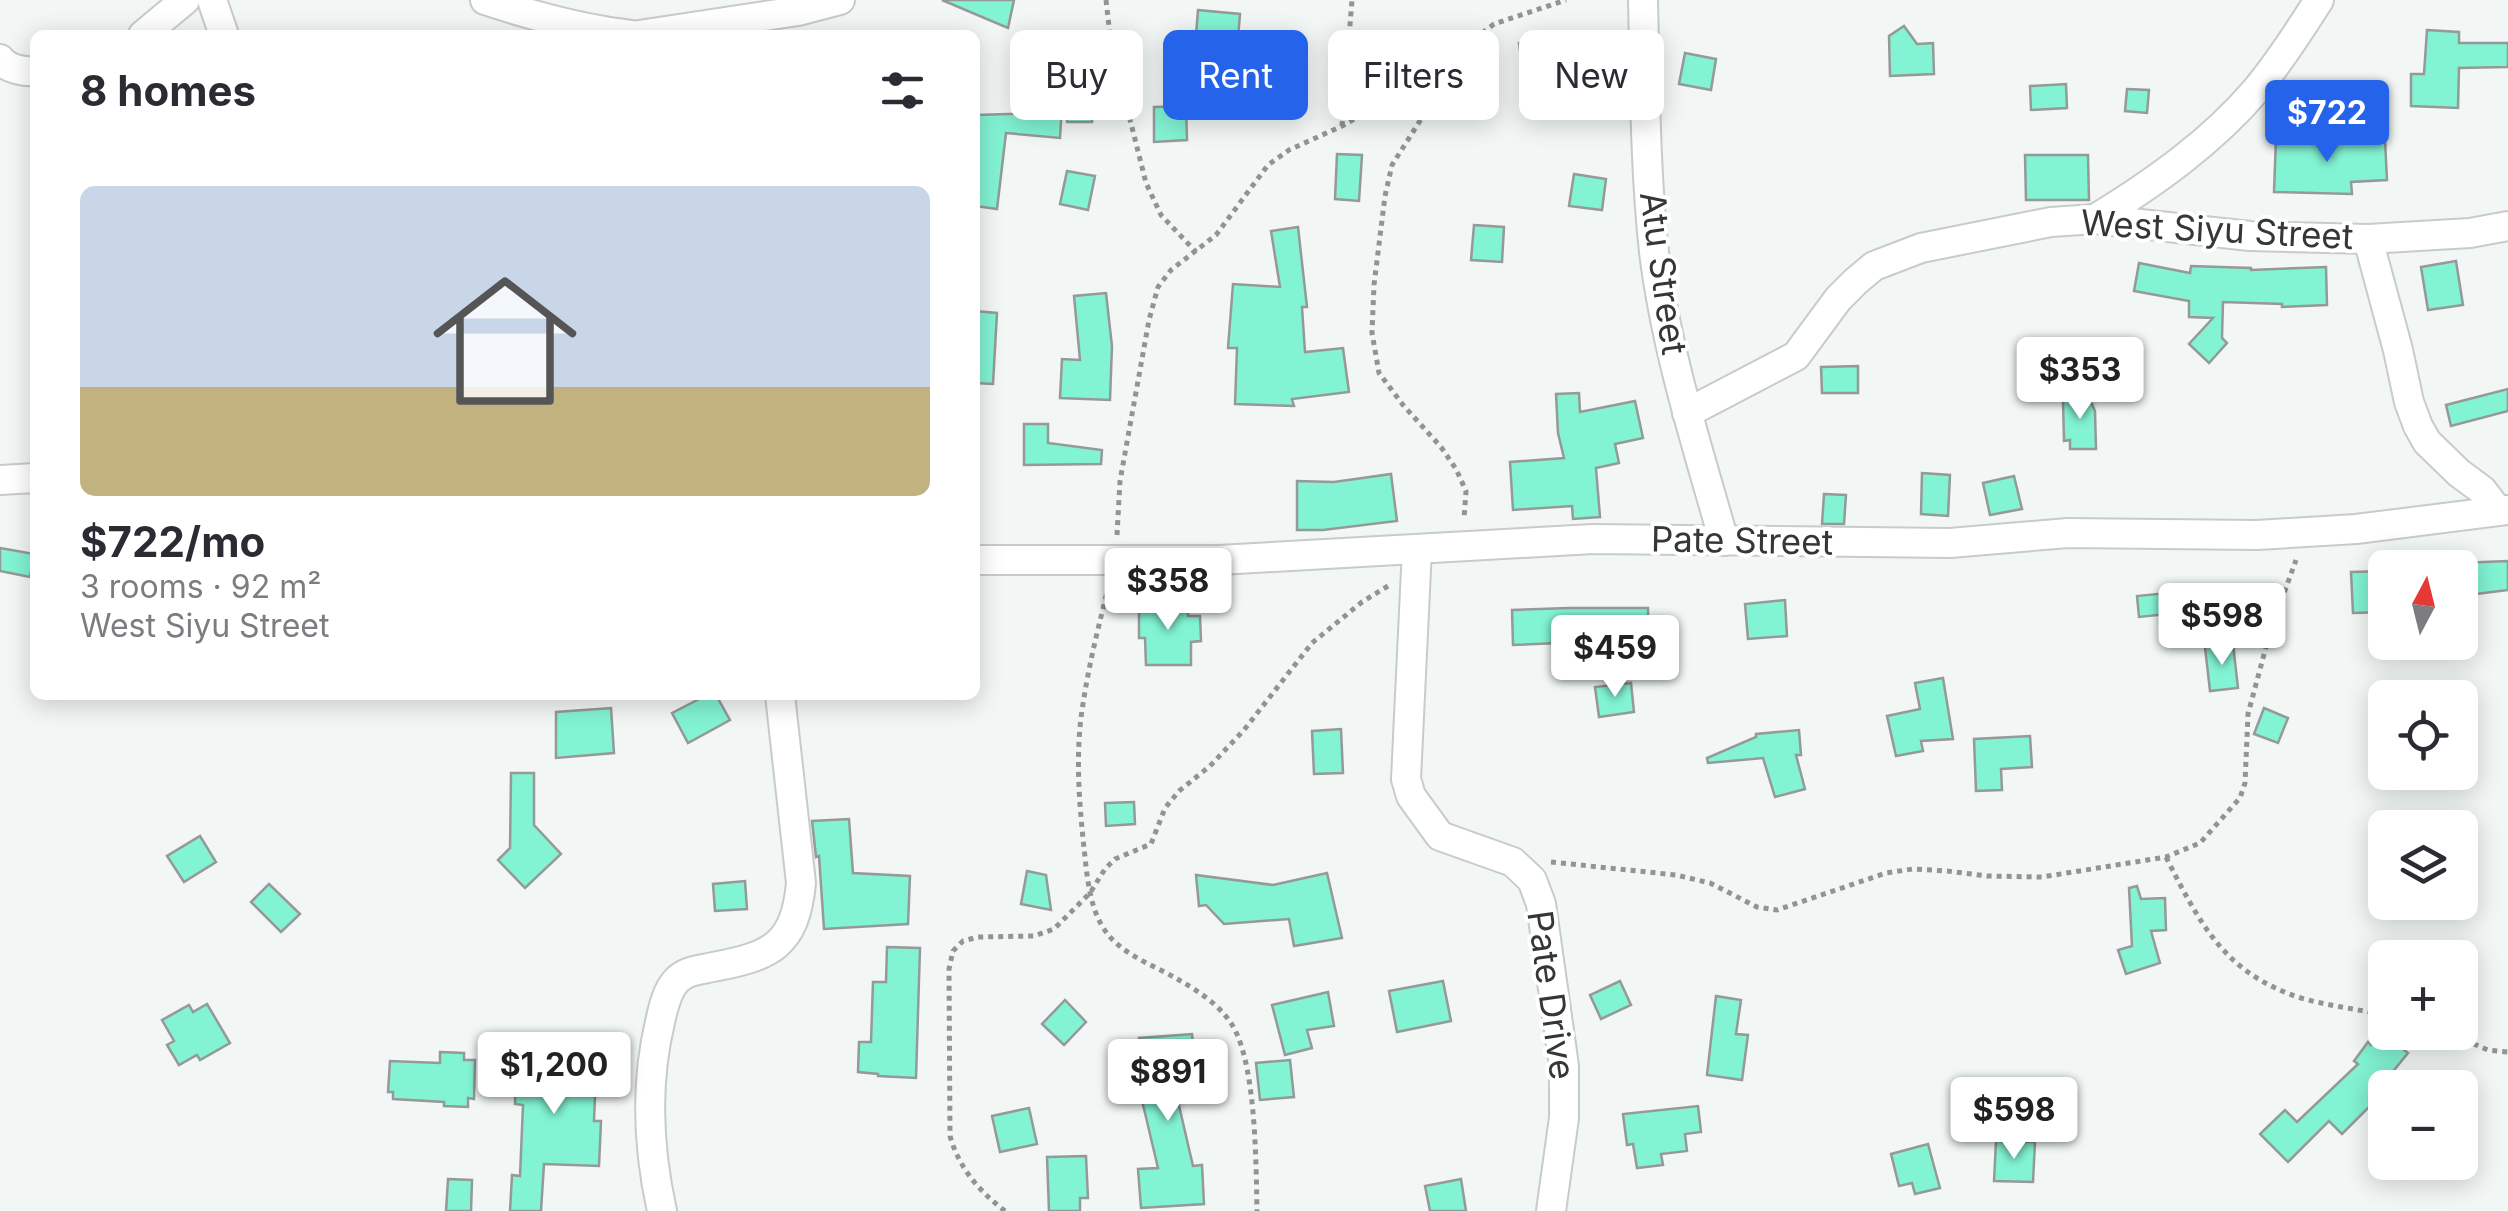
<!DOCTYPE html>
<meta charset="utf-8">
<style>
body{margin:0;font-family:Inter,sans-serif;background:#f2f2f3;color:#2b2b33;height:100vh;display:flex;flex-direction:column;font-size:38px;white-space:nowrap}
*{box-sizing:border-box;margin:0}
p{font-size:32px;color:#7c7c81}
.icon{flex:none;width:55px;height:55px;fill:none;stroke:currentColor;stroke-width:2;stroke-linecap:round;stroke-linejoin:round}
.map{position:relative;flex:1;overflow:hidden}
.details{position:absolute;left:30px;top:30px;width:950px;height:670px;display:flex;flex-direction:column;background:#fff;border-radius:15px;box-shadow:0 5px 25px #0003}
.details>*{flex:none}
.top-card{position:absolute;left:1010px;top:30px;width:950px;height:90px;display:flex;gap:20px}
.needle{width:65px;rotate:7deg}
.controls{position:absolute;left:2368px;top:550px;display:grid;gap:20px}
.controls a{display:grid;place-items:center;width:110px;height:110px;border-radius:15px;background:#fff;box-shadow:0 5px 25px #0003;font-size:50px}
.price{position:absolute;translate:-50% -85px;padding:0 22px;border-radius:10px;background:#fff;color:#222;font-size:32px;line-height:65px;filter:drop-shadow(0 2px 5px #0008)}
.price::after{content:'';position:absolute;left:50%;top:60px;width:30px;height:22px;margin-left:-15px;background:inherit;clip-path:polygon(0 0,100% 0,50% 100%)}
.price.on{background:#2563eb;color:#fff}
ul{padding:0;list-style:none}
li{display:grid;align-content:center;gap:20px;height:530px;padding:0 50px}
li span{display:grid;place-items:center;height:310px;border-radius:15px;color:#555}
li>.icon{margin-inline-start:auto}
span .icon{width:180px;height:180px;fill:#fffc;stroke-width:1}
li b{font-size:42px}
h2{display:flex;justify-content:space-between;align-items:center;height:120px;padding:0 50px;font-size:42px}
.chip{padding:0 35px;border-radius:15px;background:#fff;box-shadow:0 5px 25px #0003;font-size:35px;line-height:90px}
.chip.on{background:#2563eb;color:#fff}
.map>svg:first-child{display:block}
.building{fill:#82f3d3;stroke:#959998;stroke-width:2.5}
.lines{fill:none;stroke-linecap:round;stroke-linejoin:round}
.minor-casing{stroke:#c7cbca;stroke-width:32}
.path{stroke:#919493;stroke-width:5;stroke-dasharray:5 5;stroke-linecap:butt}
.minor{stroke:#fff;stroke-width:28}
.labels{text-anchor:middle;stroke-width:8;stroke-linejoin:round;paint-order:stroke}
.street-label{font-size:35px;fill:#353736;stroke:#fff}
</style>
<div class="map">
<svg width="2508" height="1211" viewBox="0 0 2508 1211">
<rect width="100%" height="100%" fill="#f2f7f5"/>
<!-- building -->
<g class="building">
<path d="M942,0h72l-6,28z"/>
<path d="M1198,10l42,4 -3,37 -42,-4z"/>
<path d="M1904,26l13,18 16,-1 1,31 -44,2 -1,-40z"/>
<path d="M2427,30l32,2v11h49v24l-49,1 -1,40 -47,-2v-32h13z"/>
<path d="M1551,39l3,30 -31,4 -4,-30z"/>
<path d="M1685,53l31,6 -5,31 -32,-6z"/>
<path d="M2066,84l1,24 -36,2 -1,-24z"/>
<path d="M2127,89l22,1 -2,23 -22,-2z"/>
<path d="M1068,94l25,1 -1,27h-25z"/>
<path d="M1062,106l-2,32 -54,-5 -9,76 -22,-3v-91l63,-2v-6z"/>
<path d="M1186,106l1,34 -33,2v-35z"/>
<path d="M2276,138l75,2v1l34,-1 2,40 -36,2 1,12 -78,-2z"/>
<path d="M1337,154l25,1 -3,46 -24,-2z"/>
<path d="M2025,155h63l1,45h-63z"/>
<path d="M1067,171l28,5 -7,34 -28,-6z"/>
<path d="M1574,174l32,5 -4,31 -33,-4z"/>
<path d="M1474,225l30,2 -2,35 -31,-2z"/>
<path d="M1298,227l9,80h-5l3,45 38,-4 6,44 -57,7 2,7 -59,-2 2,-56h-9l5,-64 47,3 -9,-56z"/>
<path d="M2456,261l7,44 -35,5 -7,-43z"/>
<path d="M2139,263l51,10 1,-7 60,2v2l75,-3 1,38 -45,2v-3l-59,-2 -1,36 5,5 -18,20 -20,-19 24,-26 -24,-1v-16l-55,-10z"/>
<path d="M1106,293l6,53 -2,54 -50,-2 2,-39 18,1 -6,-64z"/>
<path d="M975,311l22,2 -4,71 -18,-1z"/>
<path d="M1858,366v27h-36l-1,-26z"/>
<path d="M2508,389v22l-57,15 -5,-21z"/>
<path d="M2086,391l9,20 1,38h-26v-9l-6,1 -1,-40z"/>
<path d="M1579,393l1,19 55,-11 8,37 -28,6 4,19 -23,5 4,49 -27,2 -1,-13 -59,4 -3,-48 54,-4 -6,-25 -2,-39z"/>
<path d="M1024,424h24v19l54,7 -1,14 -77,1z"/>
<path d="M1922,473l28,2 -2,41 -27,-2z"/>
<path d="M1391,474l6,47 -74,9h-26v-49l37,1z"/>
<path d="M2014,476l8,33 -32,6 -7,-32z"/>
<path d="M1824,494l22,1 -2,29h-22z"/>
<path d="M0,548l34,6 -4,23 -30,-6z"/>
<path d="M2508,561v29l-48,6v-33z"/>
<path d="M2385,571v41l-32,1 -2,-41z"/>
<path d="M2167,593l2,21 -30,3 -2,-21z"/>
<path d="M1785,600l2,36 -39,3 -3,-35z"/>
<path d="M1139,604h49v12h12l1,25 -10,1v23h-45l-1,-27h-6z"/>
<path d="M1569,608h79v34h-41v-1l-94,4 -1,-35z"/>
<path d="M2233,644l5,44 -28,3 -5,-44z"/>
<path d="M1943,678l10,61 -32,2 2,10 -27,5 -9,-40 33,-7 -5,-26z"/>
<path d="M1631,683l3,29 -35,5 -4,-30z"/>
<path d="M707,695h9l14,25 -42,23 -16,-30z"/>
<path d="M611,708l3,45 -58,5v-46z"/>
<path d="M2264,708l24,10 -10,25 -24,-9z"/>
<path d="M1341,729l2,44 -29,1 -2,-43z"/>
<path d="M1799,730l2,25h-5l9,34 -30,8 -12,-39 -55,5 -1,-5 49,-21v-3z"/>
<path d="M2030,736l2,31 -31,2 1,21 -26,1 -2,-52z"/>
<path d="M511,773h23v52l27,29 -36,34 -27,-28 12,-12z"/>
<path d="M1134,802l1,22 -29,2 -1,-23z"/>
<path d="M849,819l4,54 57,3 -2,48 -84,5 -5,-73 -3,1 -4,-36z"/>
<path d="M200,836l16,26 -32,20 -17,-26z"/>
<path d="M1027,871l19,4 5,35 -30,-6z"/>
<path d="M1327,873l15,65 -48,8 -5,-27 -65,5 -18,-19 -7,1 -3,-31 77,10z"/>
<path d="M745,881l2,28 -32,2 -2,-27z"/>
<path d="M269,884l31,30 -19,18 -30,-30z"/>
<path d="M2137,886l4,13 24,-1 1,32 -15,1 9,32 -34,11 -8,-24 14,-4 -3,-58z"/>
<path d="M887,947l33,1 -4,130 -38,-2v-2l-20,-2 1,-30h12l2,-60h13z"/>
<path d="M1443,981l8,40 -54,11 -8,-41z"/>
<path d="M1620,981l11,24 -30,14 -11,-24z"/>
<path d="M1328,992l6,34 -27,4 5,18 -27,7 -13,-50z"/>
<path d="M1716,996l25,4 -5,34 12,1 -6,45 -35,-5z"/>
<path d="M1065,1000l21,22 -22,23 -22,-21z"/>
<path d="M207,1004l23,39 -30,17 -3,-5 -18,10 -12,-20 7,-4 -12,-21 27,-15 4,7z"/>
<path d="M2381,1032l27,21 -39,48 3,3 -30,30 -13,-13 -41,41 -28,-28 25,-24 12,12 61,-58 -4,-3 14,-19 3,3z"/>
<path d="M1192,1034l5,48 -23,2 19,82 9,-1 2,39 -63,4 -3,-39 20,-1 -18,-76 4,-1 -5,-53z"/>
<path d="M549,1048l48,2 -3,71h7l-2,45 -55,-2 -3,47h-31l2,-36 8,1 3,-71 -8,-1 2,-55 31,1z"/>
<path d="M440,1052l24,1v7h11l-1,39 -6,-1v9l-24,-1v-4l-51,-3v-7h-5l2,-31 50,2z"/>
<path d="M1290,1060l4,37 -34,3 -4,-37z"/>
<path d="M1698,1106l3,26 -16,2 2,17 -26,3 2,11 -26,3 -4,-24 -6,1 -4,-31z"/>
<path d="M1029,1108l8,36 -37,8 -8,-36z"/>
<path d="M1996,1141l39,1 -2,40 -39,-1z"/>
<path d="M1928,1144l12,44 -25,6 -3,-11 -13,3 -8,-32z"/>
<path d="M1086,1156l2,42h-8v13h-31l-2,-54z"/>
<path d="M448,1179l24,1 -1,31h-25z"/>
<path d="M1461,1179l5,32h-36l-5,-25z"/>
</g>
<g class="lines">
<!-- minor casing -->
<g class="minor-casing">
<g id="minor">
<path d="M212,0l12,35"/>
<path d="M485,0c48,16 95,29 146,35"/>
<path d="M1643,0c2,83 2,169 11,252 12,98 43,194 70,289"/>
<path d="M143,35l42,-35"/>
<path d="M639,35l159,-24 42,-11"/>
<path d="M0,59c7,10 24,13 35,12"/>
<path d="M2095,219c59,-36 117,-77 162,-130 23,-28 43,-59 62,-89"/>
<path d="M2368,239l30,111 11,52 9,24 9,16 32,31 23,17 16,21"/>
<path d="M1687,413l109,-57 42,-57 18,-18 18,-15 47,-18 130,-26 44,-3 155,17 118,3 102,-6 38,-7"/>
<path d="M0,480l35,-2"/>
<path d="M1417,549l-11,230 5,17 29,40 73,26 19,18 9,24 23,162v52l-13,93"/>
<path d="M975,560h244l374,-21 357,4 118,-10 189,2 99,-6 152,-19"/>
<path d="M662,1211c-14,-63 -17,-126 -2,-189 3,-14 7,-32 17,-42 10,-10 23,-10 36,-13 58,-11 82,-21 88,-84l-21,-188"/>
</g>
</g>
<!-- path -->
<g class="path">
<path d="M1106,0l5,44 35,139 15,32 35,37"/>
<path d="M1459,50l-17,36 -50,79 -7,31 -11,89 -2,48 7,40 24,32 38,42 15,22 10,22 -2,28"/>
<path d="M1342,126l10,-126"/>
<path d="M1117,535l3,-54 29,-161 9,-33 13,-17 45,-35 52,-70 21,-15 53,-24 63,-35 89,-67 72,-24"/>
<path d="M1109,585c-10,39 -20,79 -26,119 -8,47 -4,97 1,144 3,27 5,58 20,81 17,26 50,36 75,51 21,12 45,28 56,50 21,42 21,133 22,181"/>
<path d="M2166,857c34,67 59,117 135,141 28,8 56,11 84,17"/>
<path d="M1551,862l125,13 34,8 47,24 20,3 109,-37 27,-4 34,2 40,5 55,1 124,-20 34,-14 40,-45 5,-15 3,-69 22,-82 26,-72"/>
<path d="M2446,1032l42,18 20,2"/>
<path d="M1005,1211c-26,-20 -46,-43 -55,-75l-1,-167 4,-18 10,-10 15,-4 56,-1 20,-7 36,-36 15,-24 10,-10 36,-15 14,-36 14,-17 31,-25 34,-36 68,-87 50,-41 26,-16"/>
</g>
<!-- minor -->
<use href="#minor" class="minor"/>
</g>
<g class="labels">
<!-- street labels -->
<g class="street-label">
<text transform="translate(2217 230) rotate(3)" y="12">West Siyu Street</text>
<text transform="translate(1663 273) rotate(82)" y="12">Atu Street</text>
<text transform="translate(1742 541) rotate(1)" y="12">Pate Street</text>
<text transform="translate(1551 995) rotate(82)" y="12">Pate Drive</text>
</g>
</g>
</svg>
<div class="controls">
<a><svg class="needle" viewBox="-14 -14 28 28"><path d="M0-13l5 13h-10z" fill="#e53935"/><path d="M0 13l5-13h-10z" fill="#7c7c81"/></svg></a>
<a><svg class="icon" aria-label="locate" viewBox="0 0 24 24"><circle cx="12" cy="12" r="6"/><path d="M12 2v4M12 18v4M2 12h4M18 12h4"/></svg></a>
<a><svg class="icon" aria-label="layers" viewBox="0 0 24 24"><path d="M12 4l9 5-9 5-9-5zM3 14l9 5 9-5"/></svg></a>
<a>+</a>
<a>−</a>
</div>
<b class="price on" style="left:2327px;top:165px">$722</b>
<b class="price" style="left:2080px;top:422px">$353</b>
<b class="price" style="left:1168px;top:633px">$358</b>
<b class="price" style="left:2222px;top:668px">$598</b>
<b class="price" style="left:1615px;top:700px">$459</b>
<b class="price" style="left:554px;top:1117px">$1,200</b>
<b class="price" style="left:1168px;top:1124px">$891</b>
<b class="price" style="left:2014px;top:1162px">$598</b>
<div class="top-card">
<a class="chip">Buy</a>
<a class="chip on">Rent</a>
<a class="chip">Filters</a>
<a class="chip">New</a>
</div>
<section class="details">
<h2>8 homes<svg class="icon" aria-label="filters" viewBox="0 0 24 24"><path d="M4 7h16M4 17h16"/><circle cx="9" cy="7" r="2"/><circle cx="15" cy="17" r="2"/></svg></h2>
<ul>
<li><span style="background:linear-gradient(#c9d6e8 65%,#c2b280 0)"><svg class="icon" aria-label="home" viewBox="0 0 24 24"><path d="M3 11l9-7 9 7M6 9v11h12V9"/></svg></span><div><b>$722/mo</b><p>3 rooms · 92 m²</p><p>West Siyu Street</p></div></li>
</ul>
</section>
</div>
